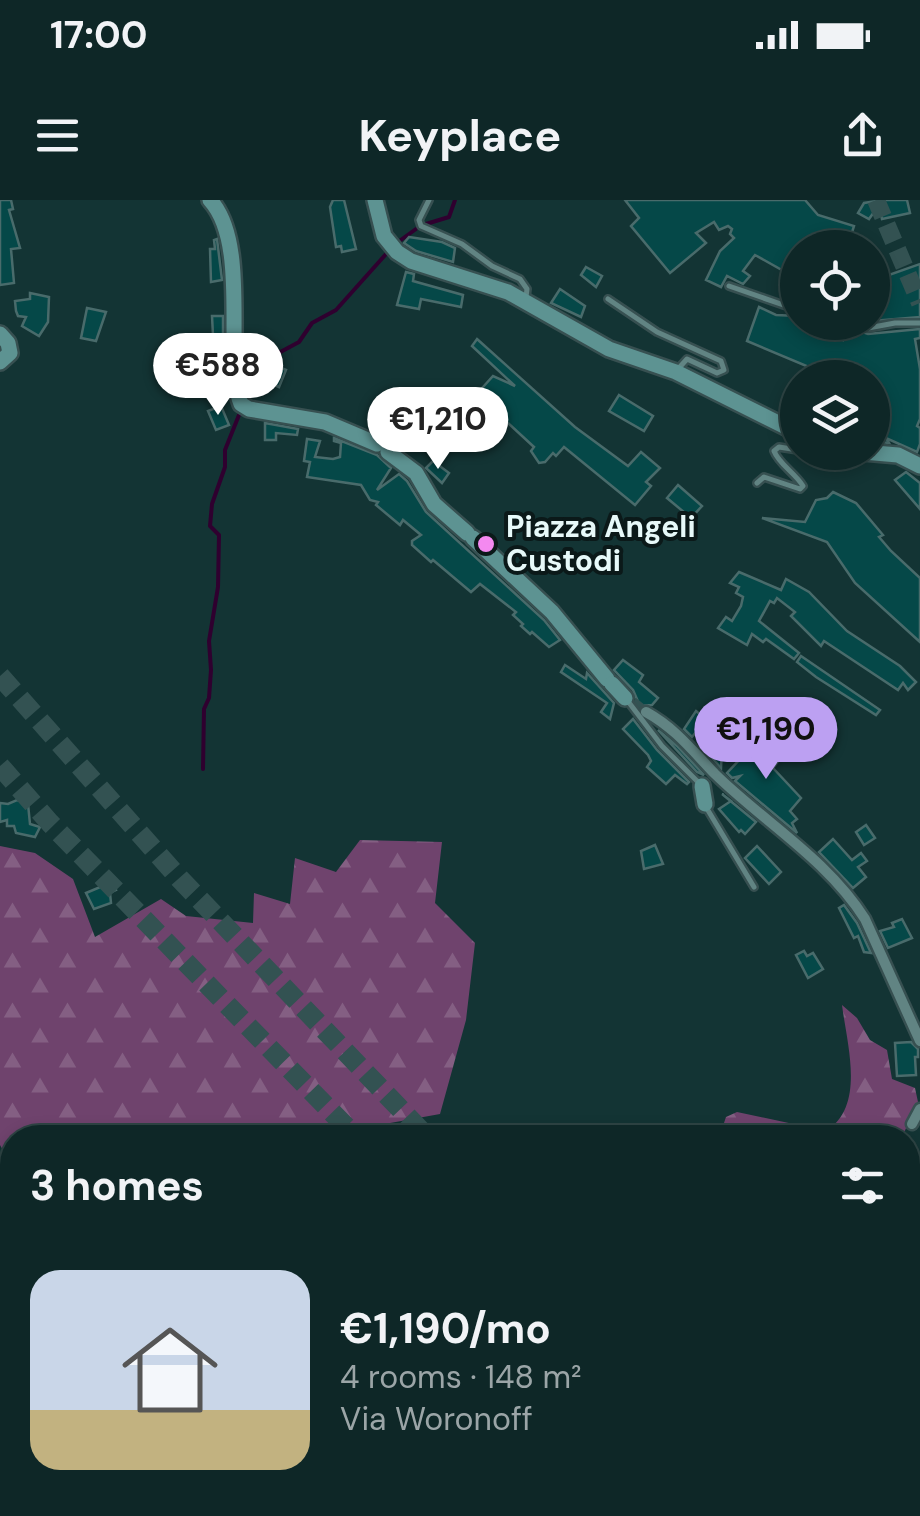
<!DOCTYPE html>
<meta charset="utf-8">
<style>
body{margin:0;font-family:"DM Sans",sans-serif;background:#172f2f;color:#f1f3f6;height:100vh;display:flex;flex-direction:column;font-size:38px;white-space:nowrap}
*{box-sizing:border-box;margin:0}
p{font-size:32px;color:#9ba5a7}
.icon{flex:none;width:55px;height:55px;fill:none;stroke:currentColor;stroke-width:2;stroke-linecap:round;stroke-linejoin:round}
.map{position:relative;flex:1;overflow:hidden}
.panel{position:absolute;left:0px;top:925px;width:920px;height:392px;display:flex;flex-direction:column;background:#0e2727;border-radius:40px 40px 0 0;box-shadow:0 5px 15px #0003,0 0 0 2px #2e4444}
.panel>*{flex:none}
.tools{position:absolute;left:780px;top:30px;display:grid;gap:20px}
.tools a{display:grid;place-items:center;width:110px;height:110px;border-radius:50%;background:#0e2727;box-shadow:0 5px 15px #0003,0 0 0 2px #2e4444;font-size:50px}
.price{position:absolute;translate:-50% -85px;padding:0 22px;border-radius:35px;background:#fff;color:#222;font-size:32px;line-height:65px;filter:drop-shadow(0 2px 5px #0008)}
.price::after{content:'';position:absolute;left:50%;top:60px;width:30px;height:22px;margin-left:-15px;background:inherit;clip-path:polygon(0 0,100% 0,50% 100%)}
.price.on{background:#bca0f2;color:#111}
ul{padding:0;list-style:none}
li{display:flex;align-items:center;gap:30px;height:250px;padding:0 30px}
li+li{border-top:2px solid #2e4444}
li span{display:grid;place-items:center;flex:none;width:280px;height:200px;border-radius:30px;color:#555}
li>.icon{margin-inline-start:auto}
span .icon{width:120px;height:120px;fill:#fffc;stroke-width:1}
li b{font-size:42px}
h2{display:flex;justify-content:space-between;align-items:center;height:120px;padding:0 30px;font-size:42px}
.status{display:flex;justify-content:space-between;align-items:center;height:70px;padding:0 50px;background:#0e2727;direction:ltr}
.status svg{height:28px;fill:currentColor}
header{display:flex;justify-content:space-between;align-items:center;height:130px;padding:0 30px;background:#0e2727;font-size:45px;font-weight:700}
.map>svg:first-child{display:block}
.forest{fill:url(#forest-firs)}
.lines{fill:none;stroke-linecap:round;stroke-linejoin:round}
.stream{stroke:#2f002f;stroke-width:4}
.building{fill:#054848;stroke:#496b6b;stroke-width:2.5}
.street-tunnel{stroke:#335252;stroke-width:10;stroke-dasharray:10 5;stroke-linecap:butt}
.primary-tunnel{stroke:#335252;stroke-width:18;stroke-dasharray:18 9;stroke-linecap:butt}
.highway-tunnel{stroke:#335252;stroke-width:20;stroke-dasharray:20 10;stroke-linecap:butt}
.lane-casing{stroke:#375051;stroke-width:10}
.street-casing{stroke:#375051;stroke-width:15}
.secondary-casing{stroke:#375051;stroke-width:20}
.lane{stroke:#618483;stroke-width:5}
.street{stroke:#618483;stroke-width:10}
.secondary{stroke:#5d9392;stroke-width:15}
.poi-dot{fill:#f489f0;stroke:#0b1919;stroke-width:4}
.labels{text-anchor:middle;stroke-width:8;stroke-linejoin:round;paint-order:stroke}
.poi-label{font-size:30px;font-weight:bold;fill:#e7f9f9;stroke:#0b1919;text-anchor:start}
</style>
<div class="status"><b>17:00</b><svg viewBox="0 0 49 12"><path d="M0 12V9h3v3zM5 12V6h3v6zM10 12V3h3v9zM15 12V0h3v12zM26 1h20v11H26zM47 4h2v5h-2z"/></svg></div>
<header><svg class="icon" aria-label="menu" viewBox="0 0 24 24"><path d="M4 6h16M4 12h16M4 18h16"/></svg>Keyplace<svg class="icon" aria-label="share" viewBox="0 0 24 24"><path d="M12 15V3M7 8l5-5 5 5M5 13v7h14v-7"/></svg></header>
<div class="map">
<svg width="920" height="1316" viewBox="0 0 920 1316">
<defs>
<pattern id="forest-firs" width="22" height="20" patternUnits="userSpaceOnUse" patternTransform="scale(2.5)"><rect width="22" height="20" fill="#6f436d"/><path d="M5 1l3.5 6h-7zM16 11l3.5 6h-7z" fill="#845f83"/></pattern>
</defs>
<rect width="100%" height="100%" fill="#133434"/>
<!-- forest -->
<g class="forest">
<path d="M360,640l82,2 -7,61 40,40 -9,77 -26,94 -61,11 -13,12 -354,1v29l-12,-22v-299l35,7 38,26 22,58 66,-38 25,17 67,7 1,-30 36,11 5,-46 41,14z"/>
<path d="M842,805l15,13 13,22 17,10 5,29 23,9 3,14 -16,35 -183,1 7,-21 11,-5 89,19c40,-25 21,-86 16,-126z"/>
<path d="M908,975l12,11v98l-12,4z"/>
</g>
<g class="lines">
<!-- stream -->
<g class="stream">
<path d="M426,24l23,-7 6,-17"/>
<path d="M398,42l18,-13"/>
<path d="M245,200l28,-44 26,-14 13,-19 24,-13 51,-57"/>
<path d="M203,569l1,-60 5,-11 2,-28 -2,-29 9,-54 1,-52 -9,-9 2,-22 13,-37v-17l14,-35"/>
<path d="M908,1104l12,-1"/>
<path d="M0,1199l12,-1"/>
<path d="M356,1305l3,11"/>
</g>
</g>
<!-- building -->
<g class="building">
<path d="M0,0h11l2,9 -4,1 11,38 -9,1 3,34 -14,2z"/>
<path d="M333,0h11l12,49 -14,3 -1,-6 -5,1 -6,-40z"/>
<path d="M625,0h180l13,15 36,11 -7,22h-49v31l-43,-24 -12,16 7,5 -7,8 -16,-8 -6,11 -15,-7 14,-29 14,-13 -4,-4 2,-5 -4,-3 -9,4 -5,-8 -18,11 10,10 -36,30 -39,-47 8,-8z"/>
<path d="M883,0h24l3,13 -28,6 -3,-14 -10,14 -11,-6 6,-10z"/>
<path d="M409,37l33,5 13,6 -2,14 -37,-11 -12,-8z"/>
<path d="M217,39l5,41 -11,2 -1,-33h5l-1,-9z"/>
<path d="M920,64v53l-48,4v-40z"/>
<path d="M586,67l16,9 -6,11 -15,-12z"/>
<path d="M406,72l8,2 -1,7 50,14 -2,12 -40,-8 -2,10 -22,-4z"/>
<path d="M560,89l25,17 -4,11 -30,-14z"/>
<path d="M30,93l19,4 -1,25 -9,14 -17,-10 4,-9 -8,-1 -2,-5 -1,-10 15,-2z"/>
<path d="M759,107l17,8 22,1v6l45,18 5,-13 20,7 52,-5v9l-5,1 5,30v50l-3,7 3,2v16l-3,8 -31,-14 3,5 -9,-1 -8,-6v-15l5,5 10,-11 -15,-2v-35h-37l-88,-37z"/>
<path d="M87,108l19,4 -10,29 -15,-3z"/>
<path d="M212,116h11v19h-10z"/>
<path d="M477,139l98,88 53,39 13,-14 19,16 -14,14 5,4 -16,19 -71,-58 -8,9 -3,-3 -8,9 -6,1 -8,-12 3,-4 -38,-35 -6,8 -16,-13 5,-6 -5,-4 19,-21 22,10 -43,-40z"/>
<path d="M273,164l13,6 -7,17 -14,-6z"/>
<path d="M619,195l34,21 -9,15 -35,-20z"/>
<path d="M221,206l8,19 -13,5 -8,-19z"/>
<path d="M265,223l33,6 -1,6 -21,-2v7h-11z"/>
<path d="M378,224l27,17 -2,8 -28,-18z"/>
<path d="M334,238l43,17 14,13 -14,22 22,-16 8,7 19,31 118,108 16,20 -11,7 -17,-15 -2,2 -9,-8 2,-2 -10,-9 3,-3 -36,-28 -9,8 -38,-32 -2,2 -19,-17v-4l9,-6 -18,-15 -3,5 -24,-20 2,-3 -8,-2 -9,-15 -54,-8 3,-15 -6,-1 3,-22 13,2 -5,16 18,2 7,-2 1,-14 -7,-2z"/>
<path d="M433,261l16,12 -7,10 -16,-15z"/>
<path d="M906,272l14,11v26l-25,-29z"/>
<path d="M678,285l24,21 -11,12 -24,-20z"/>
<path d="M833,292l23,11 27,32 -4,2 12,14 29,27v64l-65,-59 -28,-41 -65,-24 43,4 11,-22 11,-2z"/>
<path d="M739,372l42,18 5,-11 23,13 38,39 53,35 16,16 -8,8 -5,-7 -5,7 -74,-49 -3,5 -30,-30 4,-4 -18,-14 -3,5 -4,-2 -11,20 40,32 -5,6 -28,-20 -3,3 -11,-8 -5,11 -29,-17 8,-11 6,4 9,-15 2,-9 -7,-4 3,-6 -9,-4z"/>
<path d="M801,456l79,54 -4,5 -60,-38 -19,-15z"/>
<path d="M623,460l20,15 -4,7 19,16 -6,7 -12,1 -7,-16 -19,-20z"/>
<path d="M565,465l21,14 1,-6 27,30 -4,16 -9,-7 6,-9 -46,-31z"/>
<path d="M696,511l19,16 -7,7 -8,-7 -8,10 -8,-8z"/>
<path d="M633,519l24,31 32,32 -2,2 -12,-9 -9,9 -19,-17 4,-6 -3,-6 -25,-26z"/>
<path d="M658,530l19,16 27,29 -7,-3z"/>
<path d="M758,540l24,16 -9,12 28,30 -11,13 7,8 -5,4 5,10 -62,-52 5,-5 -8,2 -5,-5z"/>
<path d="M712,542l10,8 -1,18 -16,-18z"/>
<path d="M722,594l34,28 -11,12 -4,-4 -2,2 -20,-23 12,-8z"/>
<path d="M17,600l11,4 2,20 10,3 -5,10 -19,-4 -2,-7h-7v-6l-7,2v-19l8,1z"/>
<path d="M866,625l9,13 -11,7 -8,-13z"/>
<path d="M833,639l19,21 9,-7 6,8 -9,6 8,10 -13,11 -34,-36z"/>
<path d="M655,645l8,19 -19,5 -3,-18z"/>
<path d="M757,646l24,26 -12,12 -24,-26z"/>
<path d="M112,682l4,8 -6,3 1,10 -17,6 -8,-16z"/>
<path d="M844,705l13,18 14,30 -7,-1 -6,-16 -4,2 -15,-30z"/>
<path d="M902,719l10,19 -24,10 -8,-17 14,-4 -2,-4z"/>
<path d="M804,751l3,5 6,-3 10,16 -15,9 -12,-23z"/>
<path d="M911,842l7,7v8h-3l1,18 -19,1 -2,-33z"/>
</g>
<g class="lines">
<!-- street-tunnel -->
<path class="street-tunnel" d="M633,502l13,10"/>
<!-- primary-tunnel -->
<path class="primary-tunnel" d="M876,0l44,103"/>
<!-- highway-tunnel -->
<g class="highway-tunnel">
<path d="M0,476l180,203 248,259"/>
<path d="M0,566l50,57 307,315"/>
<path d="M700,1305l8,11"/>
<path d="M768,1305l8,11"/>
</g>
<!-- lane casing -->
<g class="lane-casing">
<g id="lane">
<path d="M429,0l-10,20 2,6 41,18 30,22 28,13 7,10 -1,8"/>
<path d="M729,86l69,24"/>
<path d="M608,99l49,33 64,29 3,9 -7,3 -30,-14 -9,10"/>
<path d="M852,122l16,6 27,-5h25"/>
<path d="M804,252l16,7 9,-7"/>
<path d="M757,283l7,-6 36,12 3,-3c-8,-13 -24,-22 -29,-35l5,-4 19,3"/>
<path d="M627,500l35,46 36,36"/>
<path d="M706,607l48,80"/>
</g>
</g>
<!-- street casing -->
<g class="street-casing">
<g id="street">
<path d="M646,512c29,16 46,38 69,62 50,49 112,85 150,145l55,122"/>
<path d="M912,924l8,-15"/>
</g>
</g>
<!-- secondary casing -->
<g class="secondary-casing">
<g id="secondary">
<path d="M210,0c33,36 21,119 25,166 1,13 1,27 6,38l8,5 76,13 52,22"/>
<path d="M375,0l9,36 13,16 14,9 97,31 101,57 67,23 122,61"/>
<path d="M0,134l8,9 2,10 -10,9"/>
<path d="M388,252l28,21 18,31 33,29"/>
<path d="M863,252l35,3 22,11"/>
<path d="M473,338l79,74 55,67"/>
<path d="M612,484l13,14"/>
<path d="M702,586l3,18"/>
</g>
</g>
<!-- lane -->
<use href="#lane" class="lane"/>
<!-- street -->
<use href="#street" class="street"/>
<!-- secondary -->
<use href="#secondary" class="secondary"/>
</g>
<!-- markers -->
<circle class="poi-dot" cx="486" cy="344" r="10"/>
<g class="labels">
<!-- poi labels -->
<g class="poi-label">
<text x="506" y="337">Piazza Angeli<tspan x="506" dy="34">Custodi</tspan></text>
</g>
</g>
</svg>
<div class="tools">
<a><svg class="icon" aria-label="locate" viewBox="0 0 24 24"><circle cx="12" cy="12" r="6"/><path d="M12 2v4M12 18v4M2 12h4M18 12h4"/></svg></a>
<a><svg class="icon" aria-label="layers" viewBox="0 0 24 24"><path d="M12 4l9 5-9 5-9-5zM3 14l9 5 9-5"/></svg></a>
</div>
<b class="price" style="left:218px;top:218px">€588</b>
<b class="price" style="left:438px;top:272px">€1,210</b>
<b class="price on" style="left:766px;top:582px">€1,190</b>
<section class="panel">
<h2>3 homes<svg class="icon" aria-label="filters" viewBox="0 0 24 24"><path d="M4 7h16M4 17h16"/><circle cx="9" cy="7" r="2"/><circle cx="15" cy="17" r="2"/></svg></h2>
<ul>
<li><span style="background:linear-gradient(#c9d6e8 70%,#c2b280 0)"><svg class="icon" aria-label="home" viewBox="0 0 24 24"><path d="M3 11l9-7 9 7M6 9v11h12V9"/></svg></span><div><b>€1,190/mo</b><p>4 rooms · 148 m²</p><p>Via Woronoff</p></div></li>
</ul>
</section>
</div>
